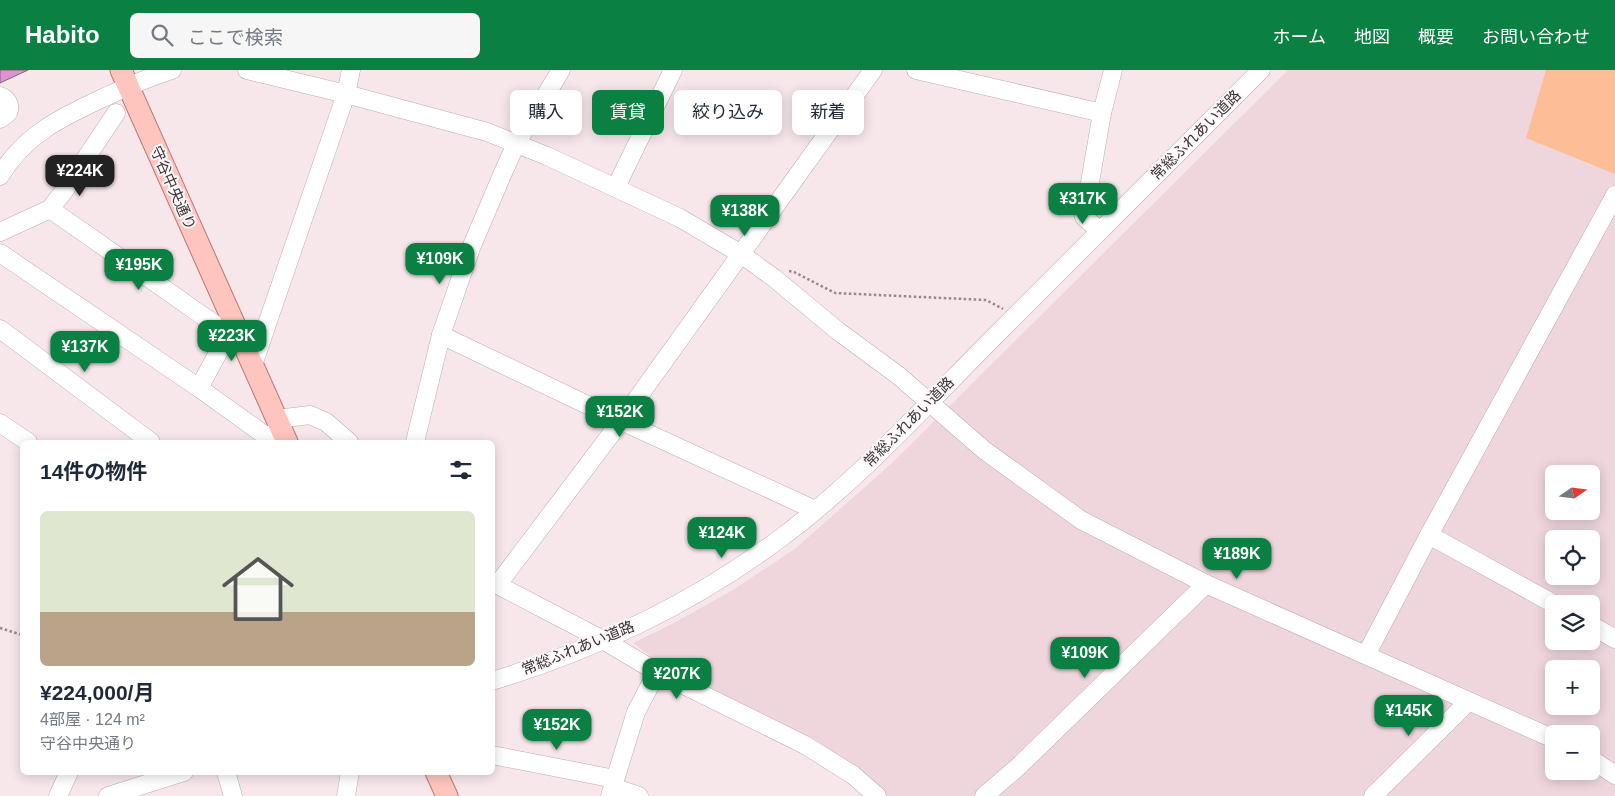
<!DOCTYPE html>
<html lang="ja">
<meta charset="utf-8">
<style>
body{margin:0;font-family:Arial,"Noto Sans JP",sans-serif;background:#f6f6f7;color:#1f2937;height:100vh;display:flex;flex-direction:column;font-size:19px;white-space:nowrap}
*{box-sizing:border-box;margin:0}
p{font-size:16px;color:#747a83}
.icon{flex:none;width:28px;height:28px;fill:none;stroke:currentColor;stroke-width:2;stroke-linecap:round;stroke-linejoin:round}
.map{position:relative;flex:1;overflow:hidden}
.details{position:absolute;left:20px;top:370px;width:475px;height:335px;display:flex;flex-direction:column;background:#fff;border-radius:8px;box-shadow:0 2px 12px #0003}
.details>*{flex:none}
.hud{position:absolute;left:510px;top:20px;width:475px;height:45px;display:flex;gap:10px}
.needle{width:32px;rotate:76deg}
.fabs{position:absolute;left:1545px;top:395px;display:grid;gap:10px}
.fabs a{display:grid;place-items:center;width:55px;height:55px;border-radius:8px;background:#fff;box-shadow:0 2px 12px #0003;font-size:25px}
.price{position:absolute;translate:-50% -42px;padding:0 11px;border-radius:10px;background:#0b8043;color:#fff;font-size:16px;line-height:32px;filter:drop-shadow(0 1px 2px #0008)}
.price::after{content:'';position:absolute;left:50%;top:30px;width:15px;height:11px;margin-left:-8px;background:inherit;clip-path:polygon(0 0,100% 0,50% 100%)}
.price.current{background:#222;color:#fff}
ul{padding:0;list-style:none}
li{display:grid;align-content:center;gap:10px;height:265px;padding:0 20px}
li+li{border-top:1px solid #e0e1e3}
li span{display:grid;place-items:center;height:155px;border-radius:8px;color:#555}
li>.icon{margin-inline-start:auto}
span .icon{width:90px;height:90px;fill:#fffc;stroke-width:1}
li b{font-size:21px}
h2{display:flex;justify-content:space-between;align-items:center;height:60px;padding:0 20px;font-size:21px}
.pill{padding:0 18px;border-radius:8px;background:#fff;box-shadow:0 2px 12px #0003;font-size:18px;line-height:45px}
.pill.current{background:#0b8043;color:#fff}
header{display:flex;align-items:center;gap:30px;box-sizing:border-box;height:70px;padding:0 25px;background:#0b8043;color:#fff}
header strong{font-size:24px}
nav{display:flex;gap:28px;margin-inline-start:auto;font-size:18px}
.search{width:350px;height:45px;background:#f6f6f7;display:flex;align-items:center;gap:12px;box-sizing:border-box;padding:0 18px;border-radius:8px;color:#747a83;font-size:19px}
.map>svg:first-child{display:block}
.built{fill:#eed6dc;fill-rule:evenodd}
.green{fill:#fdbd96}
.building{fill:#e191d1;stroke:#766c74}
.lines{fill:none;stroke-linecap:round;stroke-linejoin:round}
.minor-casing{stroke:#bbacb0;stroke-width:19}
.major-casing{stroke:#b97973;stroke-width:23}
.path{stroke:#94898c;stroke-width:2.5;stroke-dasharray:2.5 2.5;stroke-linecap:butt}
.minor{stroke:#fff;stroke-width:18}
.major{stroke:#fec5bf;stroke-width:21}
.labels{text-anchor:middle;stroke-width:4;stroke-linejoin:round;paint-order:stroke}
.street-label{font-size:15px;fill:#3a3435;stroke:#fef7f9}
</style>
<header>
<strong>Habito</strong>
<div class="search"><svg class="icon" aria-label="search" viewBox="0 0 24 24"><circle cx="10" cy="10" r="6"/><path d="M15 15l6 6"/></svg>ここで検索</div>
<nav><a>ホーム</a><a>地図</a><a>概要</a><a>お問い合わせ</a></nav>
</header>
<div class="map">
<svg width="1615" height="726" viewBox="0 0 1615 726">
<rect width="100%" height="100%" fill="#f7e7eb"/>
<!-- built -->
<path class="built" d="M1288,0h327v726h-749l-57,-45 -150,-88 -26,-20 41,-20 59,-33 63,-42 35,-31 60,-53zM1554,404h37v37h-37zM1554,469h37v37h-37zM1554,534h37v37h-37zM1554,599h37v37h-37zM1554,664h37v37h-37z"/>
<!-- green -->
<path class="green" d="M1546,0h69v104l-89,-36z"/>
<!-- building -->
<path class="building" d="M0,0h28l-28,13z"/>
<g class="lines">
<!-- minor casing -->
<g class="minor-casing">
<g id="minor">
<path d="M247,0l99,24 141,38 60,24 133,62 61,36 33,24 64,53 61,45 85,74 97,70 125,64 348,155"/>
<path d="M916,0l186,43"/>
<path d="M0,26c8,3 11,9 8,17l-8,6"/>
<path d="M0,106c25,-42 62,-59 105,-79 22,-10 44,-20 67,-27"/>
<path d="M616,117l57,-117"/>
<path d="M50,139l173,121 11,-5"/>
<path d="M1100,161l-16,-14 18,-104 11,-43"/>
<path d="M0,162l50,-23 14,-18 52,-78"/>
<path d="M0,183l199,135 67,48 16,-5"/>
<path d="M0,259l151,113"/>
<path d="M441,265l180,86 194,89"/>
<path d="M253,295l93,-271 5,-24"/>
<path d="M199,318l26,-48 -2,-10"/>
<path d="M277,349l33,-4 16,7 23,20"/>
<path d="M0,353l28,19"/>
<path d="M415,372l26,-107 30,-87 31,-73 14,-31 45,-74"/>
<path d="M1429,465l125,69"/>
<path d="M492,512l111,58 54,32 148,73 48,30 24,21"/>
<path d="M498,514l123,-163 252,-351"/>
<path d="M1591,555l24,14"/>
<path d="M1366,585l63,-120 186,-340"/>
<path d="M492,611c102,-31 200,-77 286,-141 80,-59 148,-135 218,-205 89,-88 176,-177 265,-265"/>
<path d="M492,685l123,24"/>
<path d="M1591,689l24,16"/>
<path d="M226,702l7,24"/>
<path d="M613,717l26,9"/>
<path d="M58,726l11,-24"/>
<path d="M108,726l76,-24"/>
<path d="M346,726l4,-24"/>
<path d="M610,726l26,-84 21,-40"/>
<path d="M984,726l35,-30 187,-182"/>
<path d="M1373,726l95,-94"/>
</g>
</g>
<!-- major casing -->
<g class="major-casing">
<g id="major">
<path d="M121,0l166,372"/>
<path d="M436,702l11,24"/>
</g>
</g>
<!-- path -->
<g class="path">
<path d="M789,201l5,1 41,21 151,7 17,9"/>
<path d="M0,558l22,7"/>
</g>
<!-- minor -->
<use href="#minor" class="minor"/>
<!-- major -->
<use href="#major" class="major"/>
</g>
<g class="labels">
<!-- street labels -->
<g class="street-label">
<text transform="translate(1196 65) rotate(-45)" y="5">常総ふれあい道路</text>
<text transform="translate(173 118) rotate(66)" y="5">守谷中央通り</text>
<text transform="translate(909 352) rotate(-45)" y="5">常総ふれあい道路</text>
<text transform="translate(578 578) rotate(-22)" y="5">常総ふれあい道路</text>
</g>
</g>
</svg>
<div class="fabs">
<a><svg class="needle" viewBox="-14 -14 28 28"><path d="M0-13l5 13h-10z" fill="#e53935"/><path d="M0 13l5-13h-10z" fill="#747a83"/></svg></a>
<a><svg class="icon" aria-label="locate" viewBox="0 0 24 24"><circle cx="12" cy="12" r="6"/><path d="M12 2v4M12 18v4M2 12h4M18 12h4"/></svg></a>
<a><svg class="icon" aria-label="layers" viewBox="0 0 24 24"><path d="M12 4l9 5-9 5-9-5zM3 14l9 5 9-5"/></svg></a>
<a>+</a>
<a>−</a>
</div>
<b class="price current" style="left:80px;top:127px">¥224K</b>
<b class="price" style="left:1083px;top:155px">¥317K</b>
<b class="price" style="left:745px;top:167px">¥138K</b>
<b class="price" style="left:440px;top:215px">¥109K</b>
<b class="price" style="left:139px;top:221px">¥195K</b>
<b class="price" style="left:232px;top:292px">¥223K</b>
<b class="price" style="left:85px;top:303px">¥137K</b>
<b class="price" style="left:620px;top:368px">¥152K</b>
<b class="price" style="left:722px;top:489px">¥124K</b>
<b class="price" style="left:1237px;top:510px">¥189K</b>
<b class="price" style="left:1085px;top:609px">¥109K</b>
<b class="price" style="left:677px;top:630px">¥207K</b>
<b class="price" style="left:1409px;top:667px">¥145K</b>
<b class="price" style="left:557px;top:681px">¥152K</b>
<div class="hud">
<a class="pill">購入</a>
<a class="pill current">賃貸</a>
<a class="pill">絞り込み</a>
<a class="pill">新着</a>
</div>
<section class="details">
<h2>14件の物件<svg class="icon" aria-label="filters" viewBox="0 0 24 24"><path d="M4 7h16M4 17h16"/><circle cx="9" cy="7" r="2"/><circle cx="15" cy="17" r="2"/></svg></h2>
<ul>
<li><span style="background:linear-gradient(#dfe7d0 65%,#b9a48a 0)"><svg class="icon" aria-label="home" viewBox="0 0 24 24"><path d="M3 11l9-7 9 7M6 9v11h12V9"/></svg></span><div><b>¥224,000/月</b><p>4部屋 · 124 m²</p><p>守谷中央通り</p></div></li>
</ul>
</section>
</div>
